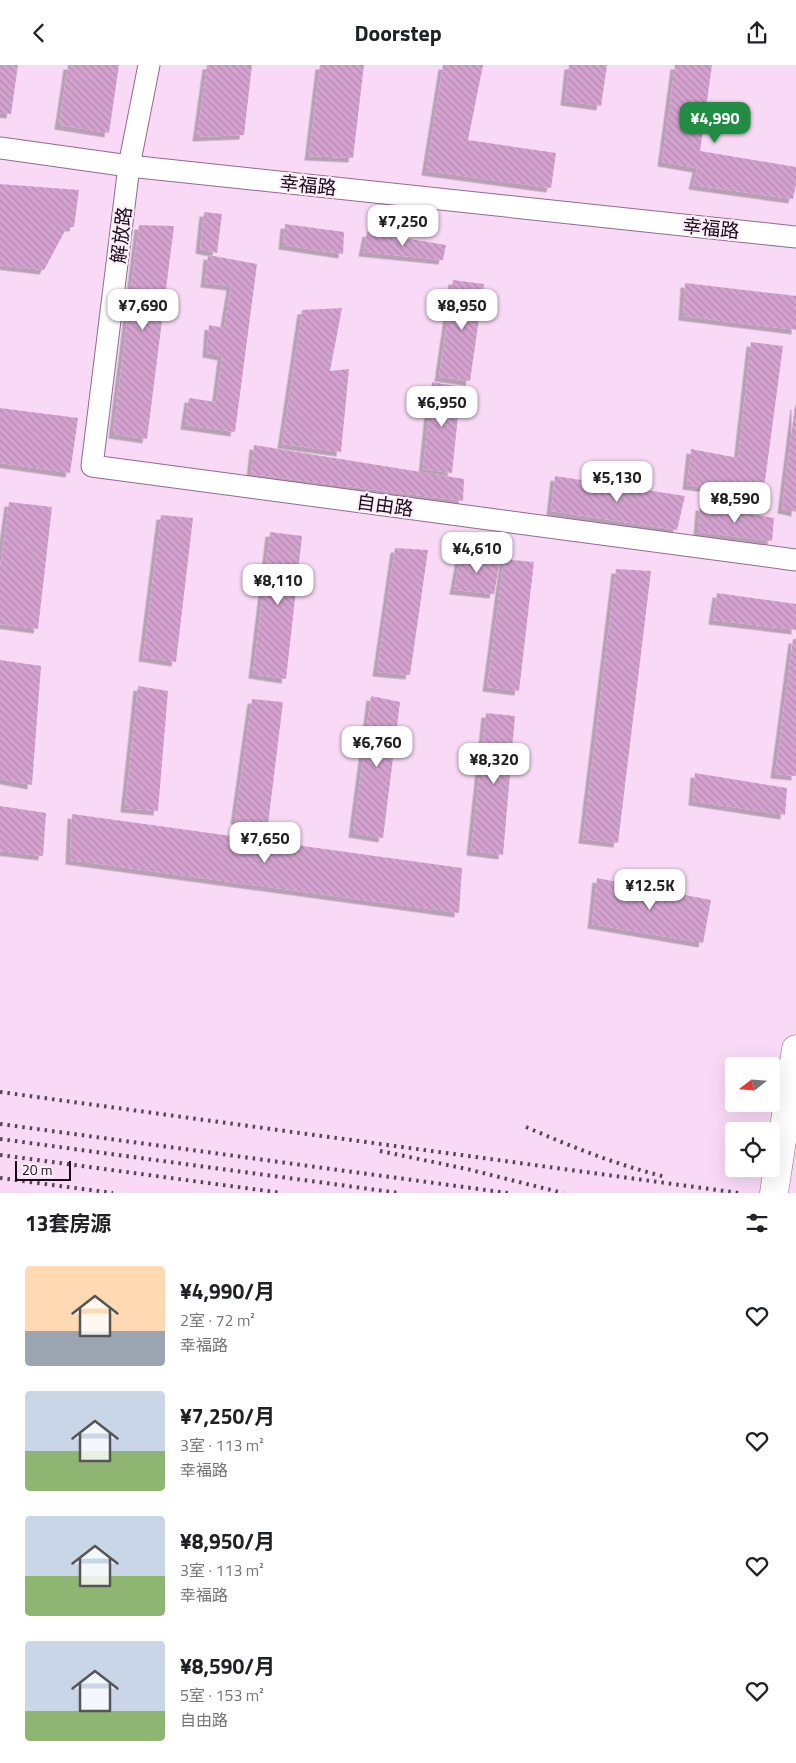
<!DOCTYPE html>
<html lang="zh">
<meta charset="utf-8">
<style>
body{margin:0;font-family:"Titillium Web","Noto Sans SC",sans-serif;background:#f2f2f2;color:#202124;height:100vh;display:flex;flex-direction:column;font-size:19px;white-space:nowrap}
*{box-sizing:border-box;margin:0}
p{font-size:16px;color:#757577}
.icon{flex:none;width:28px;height:28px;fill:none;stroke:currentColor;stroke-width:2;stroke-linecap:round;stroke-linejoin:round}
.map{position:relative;height:1128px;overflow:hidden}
.details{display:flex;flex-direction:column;background:#fff;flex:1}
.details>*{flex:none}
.needle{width:32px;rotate:253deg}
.tools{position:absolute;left:725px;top:992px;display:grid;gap:10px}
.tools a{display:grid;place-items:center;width:55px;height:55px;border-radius:5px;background:#fff;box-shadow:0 5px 20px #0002;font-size:25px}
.scale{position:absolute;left:15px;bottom:12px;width:56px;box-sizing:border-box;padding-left:5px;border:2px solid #1b0a1a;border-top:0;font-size:14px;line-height:18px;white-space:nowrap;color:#1b0a1a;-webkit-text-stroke:4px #faeff8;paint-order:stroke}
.price{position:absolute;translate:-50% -42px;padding:0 11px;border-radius:10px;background:#fff;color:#222;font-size:16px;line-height:32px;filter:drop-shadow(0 1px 2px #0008)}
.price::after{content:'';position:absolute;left:50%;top:30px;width:15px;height:11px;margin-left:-8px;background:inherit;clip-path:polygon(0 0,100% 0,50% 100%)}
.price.current{background:#218d44;color:#fff}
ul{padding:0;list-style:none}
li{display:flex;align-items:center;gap:15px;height:125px;padding:0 25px}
li span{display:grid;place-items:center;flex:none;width:140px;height:100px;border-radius:5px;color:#555}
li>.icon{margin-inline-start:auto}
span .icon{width:60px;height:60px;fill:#fffc;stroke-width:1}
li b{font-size:21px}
h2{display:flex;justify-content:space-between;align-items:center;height:60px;padding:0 25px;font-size:21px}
header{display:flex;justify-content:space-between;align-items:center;height:65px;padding:0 25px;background:#fff;font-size:22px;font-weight:700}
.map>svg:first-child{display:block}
.building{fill:url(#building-back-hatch);filter:url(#shadow)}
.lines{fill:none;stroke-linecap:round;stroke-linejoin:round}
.minor-casing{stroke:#966892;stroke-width:23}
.primary-casing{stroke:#966892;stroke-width:29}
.minor{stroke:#fff;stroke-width:21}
.primary{stroke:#fff;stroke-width:28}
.rail{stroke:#584357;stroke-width:4;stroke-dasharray:2.5 5;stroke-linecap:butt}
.labels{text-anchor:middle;stroke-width:4.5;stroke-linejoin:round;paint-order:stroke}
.street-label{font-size:19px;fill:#1b0a1a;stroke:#faeff8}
</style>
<header><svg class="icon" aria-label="back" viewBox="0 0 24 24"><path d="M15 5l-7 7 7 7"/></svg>Doorstep<svg class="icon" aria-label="share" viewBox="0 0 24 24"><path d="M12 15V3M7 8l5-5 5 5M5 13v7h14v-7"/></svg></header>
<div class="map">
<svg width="796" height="1128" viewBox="0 0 796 1128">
<defs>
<pattern id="building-back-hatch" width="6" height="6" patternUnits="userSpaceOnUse" patternTransform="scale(1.25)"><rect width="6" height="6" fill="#d4a2cf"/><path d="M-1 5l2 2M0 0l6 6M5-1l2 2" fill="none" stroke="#b58ab1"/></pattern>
<filter id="shadow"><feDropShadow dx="-4.5" dy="4.5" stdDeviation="0" flood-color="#0004"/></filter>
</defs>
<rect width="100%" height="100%" fill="#f9daf6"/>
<!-- building -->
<g class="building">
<path d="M0,0h18l-7,49 -11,-1z"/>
<path d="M68,0h51l-10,68 -50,-8z"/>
<path d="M207,0h45l-8,70 -47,2z"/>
<path d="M320,0h44l-11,93 -44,-2z"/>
<path d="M443,0h40l-15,75 88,13 -5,35 -125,-17z"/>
<path d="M569,0h38l-6,41 -36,-5z"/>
<path d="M675,0h37l-12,86 96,16v17l-3,15 -100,-14 4,-17 -35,-6z"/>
<path d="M0,119l79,6 -5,37h-7l-23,43 -44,-5z"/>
<path d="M204,147l18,2 -5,39 -17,-4z"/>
<path d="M285,159l59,8 -1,22 -60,-9z"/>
<path d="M139,160l35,1 -27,213 -34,-5z"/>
<path d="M367,167l79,13 -3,15 -80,-8z"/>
<path d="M208,190l49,9 -22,168 -50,-7 4,-27 27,4 6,-46 -15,-3 2,-28 15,3 7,-42 -26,-3z"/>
<path d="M453,215l31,4 -14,97 -31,-4z"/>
<path d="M685,218l111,13v34l-113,-14z"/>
<path d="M342,243l-12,63 19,-2 -8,83 -59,-8 20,-134z"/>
<path d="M751,277l32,4 -20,150 -76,-11 4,-36 47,9z"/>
<path d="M432,317l29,5 -9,86 -29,-4z"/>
<path d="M795,340h1v107l-14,-3z"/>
<path d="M0,343l78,10 -8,55 -70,-10z"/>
<path d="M254,380l210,34 -1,22 -212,-27z"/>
<path d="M555,411l130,20 -8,34 -126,-19z"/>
<path d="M9,437l43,5 -14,122 -38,-5v-57z"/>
<path d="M700,441l74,12 -2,23 -74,-9z"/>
<path d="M161,450l32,3 -17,144 -33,-5z"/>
<path d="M270,467l32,4 -16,143 -33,-5z"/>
<path d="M395,483l33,2 -18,125 -33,-3z"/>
<path d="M461,487l39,9 -6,33 -40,-4z"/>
<path d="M504,494l30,3 -15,129 -32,-4z"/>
<path d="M616,504l35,2 -33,272 -35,-4z"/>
<path d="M717,528l79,11v26l-83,-10z"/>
<path d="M793,574h3v137l-21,-2z"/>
<path d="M0,595l41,6 -9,119 -32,-6z"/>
<path d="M138,621l30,5 -10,120 -33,-3z"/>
<path d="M371,631l29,6 -17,136 -30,-5z"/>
<path d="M252,634l31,3 -15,122 -33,-4z"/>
<path d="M486,648l29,3 -12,139 -32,-4z"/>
<path d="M695,708l92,15 -2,27 -92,-14z"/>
<path d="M0,741l46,7 -3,43 -43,-5z"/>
<path d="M72,749l390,54 -3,45 -389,-53z"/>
<path d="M597,813l114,22 -8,43 -111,-19z"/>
</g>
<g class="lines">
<!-- minor casing -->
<g class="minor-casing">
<g id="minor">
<path d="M149,0l-20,101 -37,300 704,94"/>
<path d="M0,83l129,18 667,71"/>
</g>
</g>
<!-- primary casing -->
<g class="primary-casing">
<path id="primary" d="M774,1128l22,-144"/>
</g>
<!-- minor -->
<use href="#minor" class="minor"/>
<!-- primary -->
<use href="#primary" class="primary"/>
<!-- rail -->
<g class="rail">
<path d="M0,1027l739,101"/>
<path d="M0,1059l508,69"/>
<path d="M526,1062c46,20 91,38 140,50"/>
<path d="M0,1074l399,54"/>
<path d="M380,1086l87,18 96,24"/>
<path d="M0,1090l282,38"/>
<path d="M0,1113l113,15"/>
</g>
</g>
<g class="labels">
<!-- street labels -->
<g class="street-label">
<text transform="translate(308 120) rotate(6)" y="7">幸福路</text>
<text transform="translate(711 163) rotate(6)" y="7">幸福路</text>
<text transform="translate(121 170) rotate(-83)" y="7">解放路</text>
<text transform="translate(385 440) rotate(8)" y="7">自由路</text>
</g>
</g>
</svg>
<div class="tools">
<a><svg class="needle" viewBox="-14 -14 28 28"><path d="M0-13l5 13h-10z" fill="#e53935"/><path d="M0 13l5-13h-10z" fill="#757577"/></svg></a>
<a><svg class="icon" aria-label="locate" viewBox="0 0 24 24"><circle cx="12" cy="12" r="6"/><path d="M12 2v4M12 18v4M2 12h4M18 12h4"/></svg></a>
</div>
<div class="scale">20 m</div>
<b class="price current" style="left:715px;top:79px">¥4,990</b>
<b class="price" style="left:403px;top:182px">¥7,250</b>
<b class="price" style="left:143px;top:266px">¥7,690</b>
<b class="price" style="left:462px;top:266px">¥8,950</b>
<b class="price" style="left:442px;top:363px">¥6,950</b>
<b class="price" style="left:617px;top:438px">¥5,130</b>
<b class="price" style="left:735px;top:459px">¥8,590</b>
<b class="price" style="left:477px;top:509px">¥4,610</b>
<b class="price" style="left:278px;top:541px">¥8,110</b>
<b class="price" style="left:377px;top:703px">¥6,760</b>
<b class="price" style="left:494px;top:720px">¥8,320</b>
<b class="price" style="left:265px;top:799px">¥7,650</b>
<b class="price" style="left:650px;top:846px">¥12.5K</b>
</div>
<section class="details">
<h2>13套房源<svg class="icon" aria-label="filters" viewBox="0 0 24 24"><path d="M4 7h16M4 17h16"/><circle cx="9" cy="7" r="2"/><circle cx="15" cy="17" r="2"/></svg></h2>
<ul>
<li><span style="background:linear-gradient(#ffd9b3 65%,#9aa5b1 0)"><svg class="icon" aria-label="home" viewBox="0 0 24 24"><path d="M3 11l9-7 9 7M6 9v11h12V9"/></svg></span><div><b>¥4,990/月</b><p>2室 · 72 m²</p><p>幸福路</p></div><svg class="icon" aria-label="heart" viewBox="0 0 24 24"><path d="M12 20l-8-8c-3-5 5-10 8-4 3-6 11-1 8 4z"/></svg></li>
<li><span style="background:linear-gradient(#c9d6e8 60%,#8fb573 0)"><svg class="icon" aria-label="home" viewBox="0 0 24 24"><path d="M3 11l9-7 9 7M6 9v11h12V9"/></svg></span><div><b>¥7,250/月</b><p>3室 · 113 m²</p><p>幸福路</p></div><svg class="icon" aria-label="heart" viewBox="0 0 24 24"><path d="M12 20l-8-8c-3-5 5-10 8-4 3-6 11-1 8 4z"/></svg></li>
<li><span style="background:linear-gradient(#c9d6e8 60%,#8fb573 0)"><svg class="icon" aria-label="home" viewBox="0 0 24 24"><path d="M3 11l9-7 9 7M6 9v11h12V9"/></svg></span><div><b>¥8,950/月</b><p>3室 · 113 m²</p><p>幸福路</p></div><svg class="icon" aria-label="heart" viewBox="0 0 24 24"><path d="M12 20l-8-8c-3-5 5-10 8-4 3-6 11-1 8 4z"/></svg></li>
<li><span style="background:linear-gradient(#c9d6e8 70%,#8fb573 0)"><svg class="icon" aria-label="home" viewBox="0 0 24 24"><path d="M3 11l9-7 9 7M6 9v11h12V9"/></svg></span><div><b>¥8,590/月</b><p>5室 · 153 m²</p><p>自由路</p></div><svg class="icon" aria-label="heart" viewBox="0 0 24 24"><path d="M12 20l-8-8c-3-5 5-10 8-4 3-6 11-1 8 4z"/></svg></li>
</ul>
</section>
